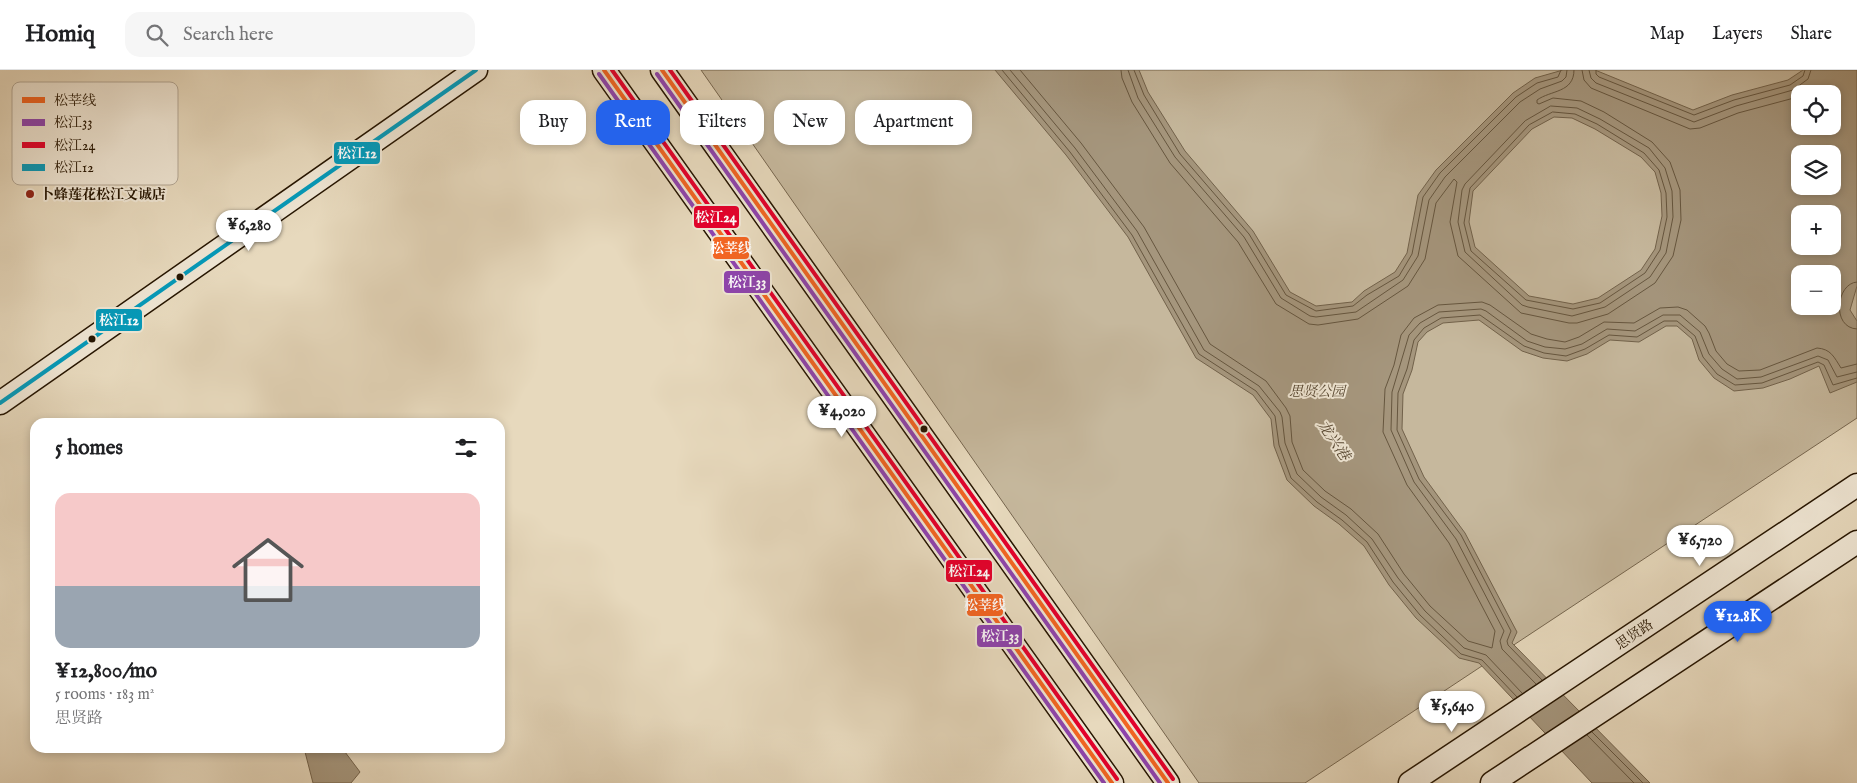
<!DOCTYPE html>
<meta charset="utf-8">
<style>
body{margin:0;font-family:"IM FELL English","Noto Serif SC",serif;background:#f6f6f6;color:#202124;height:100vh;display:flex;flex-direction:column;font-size:19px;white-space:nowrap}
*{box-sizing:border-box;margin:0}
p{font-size:16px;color:#757577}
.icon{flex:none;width:28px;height:28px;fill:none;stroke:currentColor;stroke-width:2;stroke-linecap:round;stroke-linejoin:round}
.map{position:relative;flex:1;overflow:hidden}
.drawer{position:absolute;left:30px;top:348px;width:475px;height:335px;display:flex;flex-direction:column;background:#fff;border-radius:15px;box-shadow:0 2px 8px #0003}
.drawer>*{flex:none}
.hud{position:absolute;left:520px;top:30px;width:475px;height:45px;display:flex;gap:10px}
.tools{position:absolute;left:1791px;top:15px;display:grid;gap:10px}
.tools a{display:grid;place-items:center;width:50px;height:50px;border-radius:10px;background:#fff;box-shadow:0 2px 8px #0003;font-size:25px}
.price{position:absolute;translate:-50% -42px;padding:0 11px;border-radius:18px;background:#fff;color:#222;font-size:16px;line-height:32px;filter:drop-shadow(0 1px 2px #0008)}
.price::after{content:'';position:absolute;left:50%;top:30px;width:15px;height:11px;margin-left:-8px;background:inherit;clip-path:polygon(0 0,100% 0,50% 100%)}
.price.current{background:#2563eb;color:#fff}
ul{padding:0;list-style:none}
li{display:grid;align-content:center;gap:10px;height:265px;padding:0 25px}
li+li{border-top:1px solid #e0e0e0}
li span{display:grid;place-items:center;height:155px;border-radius:15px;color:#555}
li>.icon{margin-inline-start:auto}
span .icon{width:90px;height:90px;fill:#fffc;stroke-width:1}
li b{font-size:21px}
h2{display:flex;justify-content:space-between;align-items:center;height:60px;padding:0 25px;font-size:21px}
.tag{padding:0 18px;border-radius:15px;background:#fff;box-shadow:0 2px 8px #0003;font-size:18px;line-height:45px}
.tag.current{background:#2563eb;color:#fff}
header{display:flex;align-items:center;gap:30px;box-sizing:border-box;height:70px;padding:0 25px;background:#fff;border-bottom:1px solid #e0e0e0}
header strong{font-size:24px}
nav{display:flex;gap:28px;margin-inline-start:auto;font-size:18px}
.search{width:350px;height:45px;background:#f6f6f6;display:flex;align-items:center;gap:12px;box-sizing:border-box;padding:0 18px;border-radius:15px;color:#757577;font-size:19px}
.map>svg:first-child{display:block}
.green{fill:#c6b89d;stroke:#76664f;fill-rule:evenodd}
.water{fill:#a5967d;stroke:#72624b;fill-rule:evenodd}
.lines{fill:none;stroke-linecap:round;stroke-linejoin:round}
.shore{stroke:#66563f;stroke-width:1}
.secondary-casing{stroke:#261501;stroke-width:25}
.secondary{stroke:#efe6d4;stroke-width:22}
.bus-1-casing{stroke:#efe6d4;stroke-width:8}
.bus-2-casing{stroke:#efe6d4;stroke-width:8}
.bus-3-casing{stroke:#efe6d4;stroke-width:8}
.bus-4-casing{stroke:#efe6d4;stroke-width:8}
.bus-1{stroke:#f26522;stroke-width:4}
.bus-2{stroke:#8e44ad;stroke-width:4}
.bus-3{stroke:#e4002b;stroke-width:4}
.bus-4{stroke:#049aba;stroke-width:4}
.poi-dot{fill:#8f2418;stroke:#efe6d4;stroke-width:2}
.bus-dot{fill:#261501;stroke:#efe6d4;stroke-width:2}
.labels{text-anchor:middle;stroke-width:4;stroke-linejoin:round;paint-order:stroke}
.poi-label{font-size:14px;font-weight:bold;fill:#261501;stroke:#efe6d4;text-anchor:start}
.park-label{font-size:14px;font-style:italic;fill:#564630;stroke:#efe6d4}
.street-label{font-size:14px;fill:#261501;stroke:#efe6d4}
.water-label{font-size:15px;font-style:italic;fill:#594933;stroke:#efe6d4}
.key{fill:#efe6d4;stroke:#b3a795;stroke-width:1}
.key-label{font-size:14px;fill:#261501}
.line-badge{stroke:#efe6d4;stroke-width:2}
.badge-label{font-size:14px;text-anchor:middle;font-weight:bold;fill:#fff}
</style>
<header>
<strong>Homiq</strong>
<div class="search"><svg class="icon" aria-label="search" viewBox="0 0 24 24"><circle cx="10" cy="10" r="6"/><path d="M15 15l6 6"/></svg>Search here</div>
<nav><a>Map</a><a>Layers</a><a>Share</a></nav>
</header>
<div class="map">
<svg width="1857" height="713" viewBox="0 0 1857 713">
<rect width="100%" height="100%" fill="#e7d9bd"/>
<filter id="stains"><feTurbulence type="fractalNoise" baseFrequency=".004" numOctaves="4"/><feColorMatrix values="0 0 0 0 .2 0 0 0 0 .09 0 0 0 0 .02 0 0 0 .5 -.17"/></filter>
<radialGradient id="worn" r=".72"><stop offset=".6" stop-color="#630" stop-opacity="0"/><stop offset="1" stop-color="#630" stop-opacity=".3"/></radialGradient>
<!-- green -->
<path class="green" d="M701,0h1156v348l-552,365h-106zM1800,24h32v32h-32zM1800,84h32v32h-32zM1800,144h32v32h-32zM1800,204h32v32h-32z"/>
<!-- water -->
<g class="water">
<path d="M995,0h144l9,22 37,59 68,80 37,61 26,14 36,-4 12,-11 31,-19 12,-19 11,-58 18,-25 77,-77 22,-15 28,-8h32l98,40 39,-15 56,-15 15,-10h54v216l-7,24 7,11v61l-27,11 -11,-27 -29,13 -27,9 -29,3 -20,-13 -15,-18 -7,-21 -15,-13h-11l-27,16 -29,-2 -23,14 -20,7 -24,-3 -21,-7 -43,-31 -36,3 -16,9 -9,10 -6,28 -9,24 -1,35 22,48 41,56 52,99 -5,11 138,140h-58l-113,-120 -20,-5 -43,-40 -27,-33 -25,-39 -25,-22 -25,-18 -27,-26 -13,-34 -3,-27 -18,-24 -57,-37 -68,-121 -62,-82zM1800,24h32v32h-32zM1554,47l18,1 23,11 46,28 14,15 6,21 1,23 -7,33 -14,21 -43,28 -25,6 -44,-8 -54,-49 -6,-25 4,-31 59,-62zM1800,84h32v32h-32zM1800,144h32v32h-32zM1800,204h32v32h-32z"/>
<path d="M304,678h38l18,24 -9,11h-38z"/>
</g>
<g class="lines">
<!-- shore -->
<g class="shore">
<path d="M1002,0l68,82 62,83 67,119 57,37 19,25 4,29 12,33 26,24 25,18 25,22 26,40 27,33 41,39 21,6 35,37"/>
<path d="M1010,0l65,78 62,83 67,119 55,36 21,26 2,5 3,26 12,31 24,23 25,18 26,24 26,39 27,33 39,37 22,7 36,38"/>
<path d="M1020,0l61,73 63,84 66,117 56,37 20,27 4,8 2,26 11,28 22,21 26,18 27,25 26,40 26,32 38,35 24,7 3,-17 -46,-88 -42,-58 -24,-53 2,-43 9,-24 7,-30 13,-17 24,-13 44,-3 8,3 41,29 16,5 18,3 14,-5 25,-15 30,1 26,-15 18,-1 9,3 18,16 4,7 7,18 11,13 12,7 21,-1 57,-22c14,1 17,9 24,20l16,-4"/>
<path d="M1121,0l1,8 10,24 38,61 68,79 38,62 33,20 9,1 40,-6 50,-33 17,-27 11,-56 18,-24 3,3 -7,40 8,34 63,57 48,10h8l31,-9 47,-31 18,-27 8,-36 -1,-30 -10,-28 -18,-20 -48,-30 -23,-11 -28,-3 -14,6 -2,-1v-3c14,-10 37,-7 37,-30"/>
<path d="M1128,0l10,28 37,59 69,80 37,61 29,18 6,1 40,-5 47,-32 15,-24 11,-56 16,-23 75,-75 20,-13 22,-8 4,-4 1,-7"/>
<path d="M1134,0l10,25 36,59 69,80 37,61 30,16 37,-5 14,-11 32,-19 13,-22 11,-57 17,-24 76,-76 21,-14 21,-6 3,-7"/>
<path d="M1582,0l2,10 7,8 99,41 10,-1 38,-15 56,-15 6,-3"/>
<path d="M1589,0l2,8 5,5 98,39 42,-16 57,-16 15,-11 3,-9"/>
<path d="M1596,0v4l3,3 95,38 40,-15 56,-15 13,-9 2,-6"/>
<path d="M1551,36l26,2 23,11 49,29 16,20 7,23 1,26 -7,36 -16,24 -45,30 -33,9 -44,-9 -6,-2 -57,-53 -7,-30 4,-32 3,-6 60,-63z"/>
<path d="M1553,42l22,2 22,10 47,29 15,17 7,23 1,24 -7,33 -15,23 -45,30 -27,6 -47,-9 -55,-49 -7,-28 6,-35 59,-63z"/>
<path d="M1857,212c-21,1 -26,46 0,47"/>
<path d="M1542,610l-34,-35 -1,-4 4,-10 -50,-96 -42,-56 -22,-49 1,-37 9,-24 7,-29 10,-12 17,-10 39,-3 44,31 20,7 22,3 19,-7 24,-14 28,2 27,-16h13l18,15 8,21 14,17 18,11 27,-2 56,-21 6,3 9,20 24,-7"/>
<path d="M1536,614l-34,-35 -2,-8 4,-10 -48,-92 -42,-57 -23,-52 1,-38 17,-57 11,-12 19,-11 42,-3 5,2 41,30 18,6 20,2 17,-5 25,-15 28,2 28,-16h17l20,17 9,22 13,15 15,10 24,-2 57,-21 10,4 9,17 20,-5"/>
<path d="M1592,662l51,51"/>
<path d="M1587,665l47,48"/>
</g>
<!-- secondary casing -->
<g class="secondary-casing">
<g id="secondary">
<path d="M604,0l508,713"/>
<path d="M662,0l506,713"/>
<path d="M0,333l476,-333"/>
<path d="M1410,713l447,-298"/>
<path d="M1492,713l365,-241"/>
</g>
</g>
<!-- secondary -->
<use href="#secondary" class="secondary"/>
<!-- bus-1 casing -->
<g class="bus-1-casing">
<g id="bus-1">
<path d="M604,0l508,713"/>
<path d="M662,0l506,713"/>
</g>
</g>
<!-- bus-2 casing -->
<g class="bus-2-casing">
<g id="bus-2">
<path d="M599,4l505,709"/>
<path d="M657,4l503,709"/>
</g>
</g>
<!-- bus-3 casing -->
<g class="bus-3-casing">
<g id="bus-3">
<path d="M612,0l505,709"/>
<path d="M670,0l503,709"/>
</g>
</g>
<!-- bus-4 casing -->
<g class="bus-4-casing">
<path id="bus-4" d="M0,333l476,-333"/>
</g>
<!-- bus-1 -->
<use href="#bus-1" class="bus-1"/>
<!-- bus-2 -->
<use href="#bus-2" class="bus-2"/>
<!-- bus-3 -->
<use href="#bus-3" class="bus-3"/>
<!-- bus-4 -->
<use href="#bus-4" class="bus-4"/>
</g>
<!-- markers -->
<circle class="poi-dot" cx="30" cy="124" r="5"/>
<g class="bus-dot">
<circle cx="180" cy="207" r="4.5"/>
<circle cx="92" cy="269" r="4.5"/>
<circle cx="924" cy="359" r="4.5"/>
</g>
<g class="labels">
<!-- poi labels -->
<g class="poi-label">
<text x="40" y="129">卜蜂莲花松江文诚店</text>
</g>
<!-- park labels -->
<g class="park-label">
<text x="1317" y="326">思贤公园</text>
</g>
<!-- street labels -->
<g class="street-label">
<text transform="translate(1634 564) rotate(-34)" y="5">思贤路</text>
</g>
<!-- water labels -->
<g class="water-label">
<text transform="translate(1334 370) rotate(56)" y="5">龙兴港</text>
</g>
</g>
<!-- legend -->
<rect x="12" y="12" width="166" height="103" rx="8" class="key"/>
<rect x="22" y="27" width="23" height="6" fill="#f26522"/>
<rect x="22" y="49" width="23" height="7" fill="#8e44ad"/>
<rect x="22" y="72" width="23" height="6" fill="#e4002b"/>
<rect x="22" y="94" width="23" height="7" fill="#049aba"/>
<g class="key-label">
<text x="54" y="35">松莘线</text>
<text x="54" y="57">松江33</text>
<text x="54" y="80">松江24</text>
<text x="54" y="102">松江12</text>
</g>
<g class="line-badge">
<rect x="333" y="71" width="48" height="24" rx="5" fill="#049aba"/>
<rect x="693" y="135" width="47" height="24" rx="5" fill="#e4002b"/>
<rect x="712" y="166" width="38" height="24" rx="5" fill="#f26522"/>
<rect x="723" y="200" width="48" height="24" rx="5" fill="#8e44ad"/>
<rect x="95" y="238" width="48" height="24" rx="5" fill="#049aba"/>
<rect x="945" y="489" width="48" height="24" rx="5" fill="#e4002b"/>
<rect x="966" y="523" width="38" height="24" rx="5" fill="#f26522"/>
<rect x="976" y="554" width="47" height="24" rx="5" fill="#8e44ad"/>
</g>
<g class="badge-label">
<text x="357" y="88">松江12</text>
<text x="716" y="152">松江24</text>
<text x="731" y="183">松莘线</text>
<text x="747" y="217">松江33</text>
<text x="119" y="255">松江12</text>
<text x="969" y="506">松江24</text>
<text x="985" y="540">松莘线</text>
<text x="1000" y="571">松江33</text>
</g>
<rect width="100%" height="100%" filter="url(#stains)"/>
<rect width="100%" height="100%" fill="url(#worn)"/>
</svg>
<div class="tools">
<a><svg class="icon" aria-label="locate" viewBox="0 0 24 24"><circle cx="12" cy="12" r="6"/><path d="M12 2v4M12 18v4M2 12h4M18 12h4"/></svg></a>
<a><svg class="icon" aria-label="layers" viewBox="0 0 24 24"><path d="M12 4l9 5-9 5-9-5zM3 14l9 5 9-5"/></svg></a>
<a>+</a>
<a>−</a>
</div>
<b class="price" style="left:249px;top:182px">¥6,280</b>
<b class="price" style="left:842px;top:368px">¥4,020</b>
<b class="price" style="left:1700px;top:497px">¥6,720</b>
<b class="price current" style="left:1738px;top:573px">¥12.8K</b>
<b class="price" style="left:1452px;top:663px">¥5,640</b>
<div class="hud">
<a class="tag">Buy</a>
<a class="tag current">Rent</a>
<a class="tag">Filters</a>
<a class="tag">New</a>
<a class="tag">Apartment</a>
</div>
<section class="drawer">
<h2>5 homes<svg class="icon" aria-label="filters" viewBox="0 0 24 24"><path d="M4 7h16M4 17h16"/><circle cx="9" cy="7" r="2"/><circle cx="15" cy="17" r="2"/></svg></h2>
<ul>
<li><span style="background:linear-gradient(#f6c9c9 60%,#9aa5b1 0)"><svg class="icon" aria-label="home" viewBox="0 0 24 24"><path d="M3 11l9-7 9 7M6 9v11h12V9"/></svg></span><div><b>¥12,800/mo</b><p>5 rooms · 183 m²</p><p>思贤路</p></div></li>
</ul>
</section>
</div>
